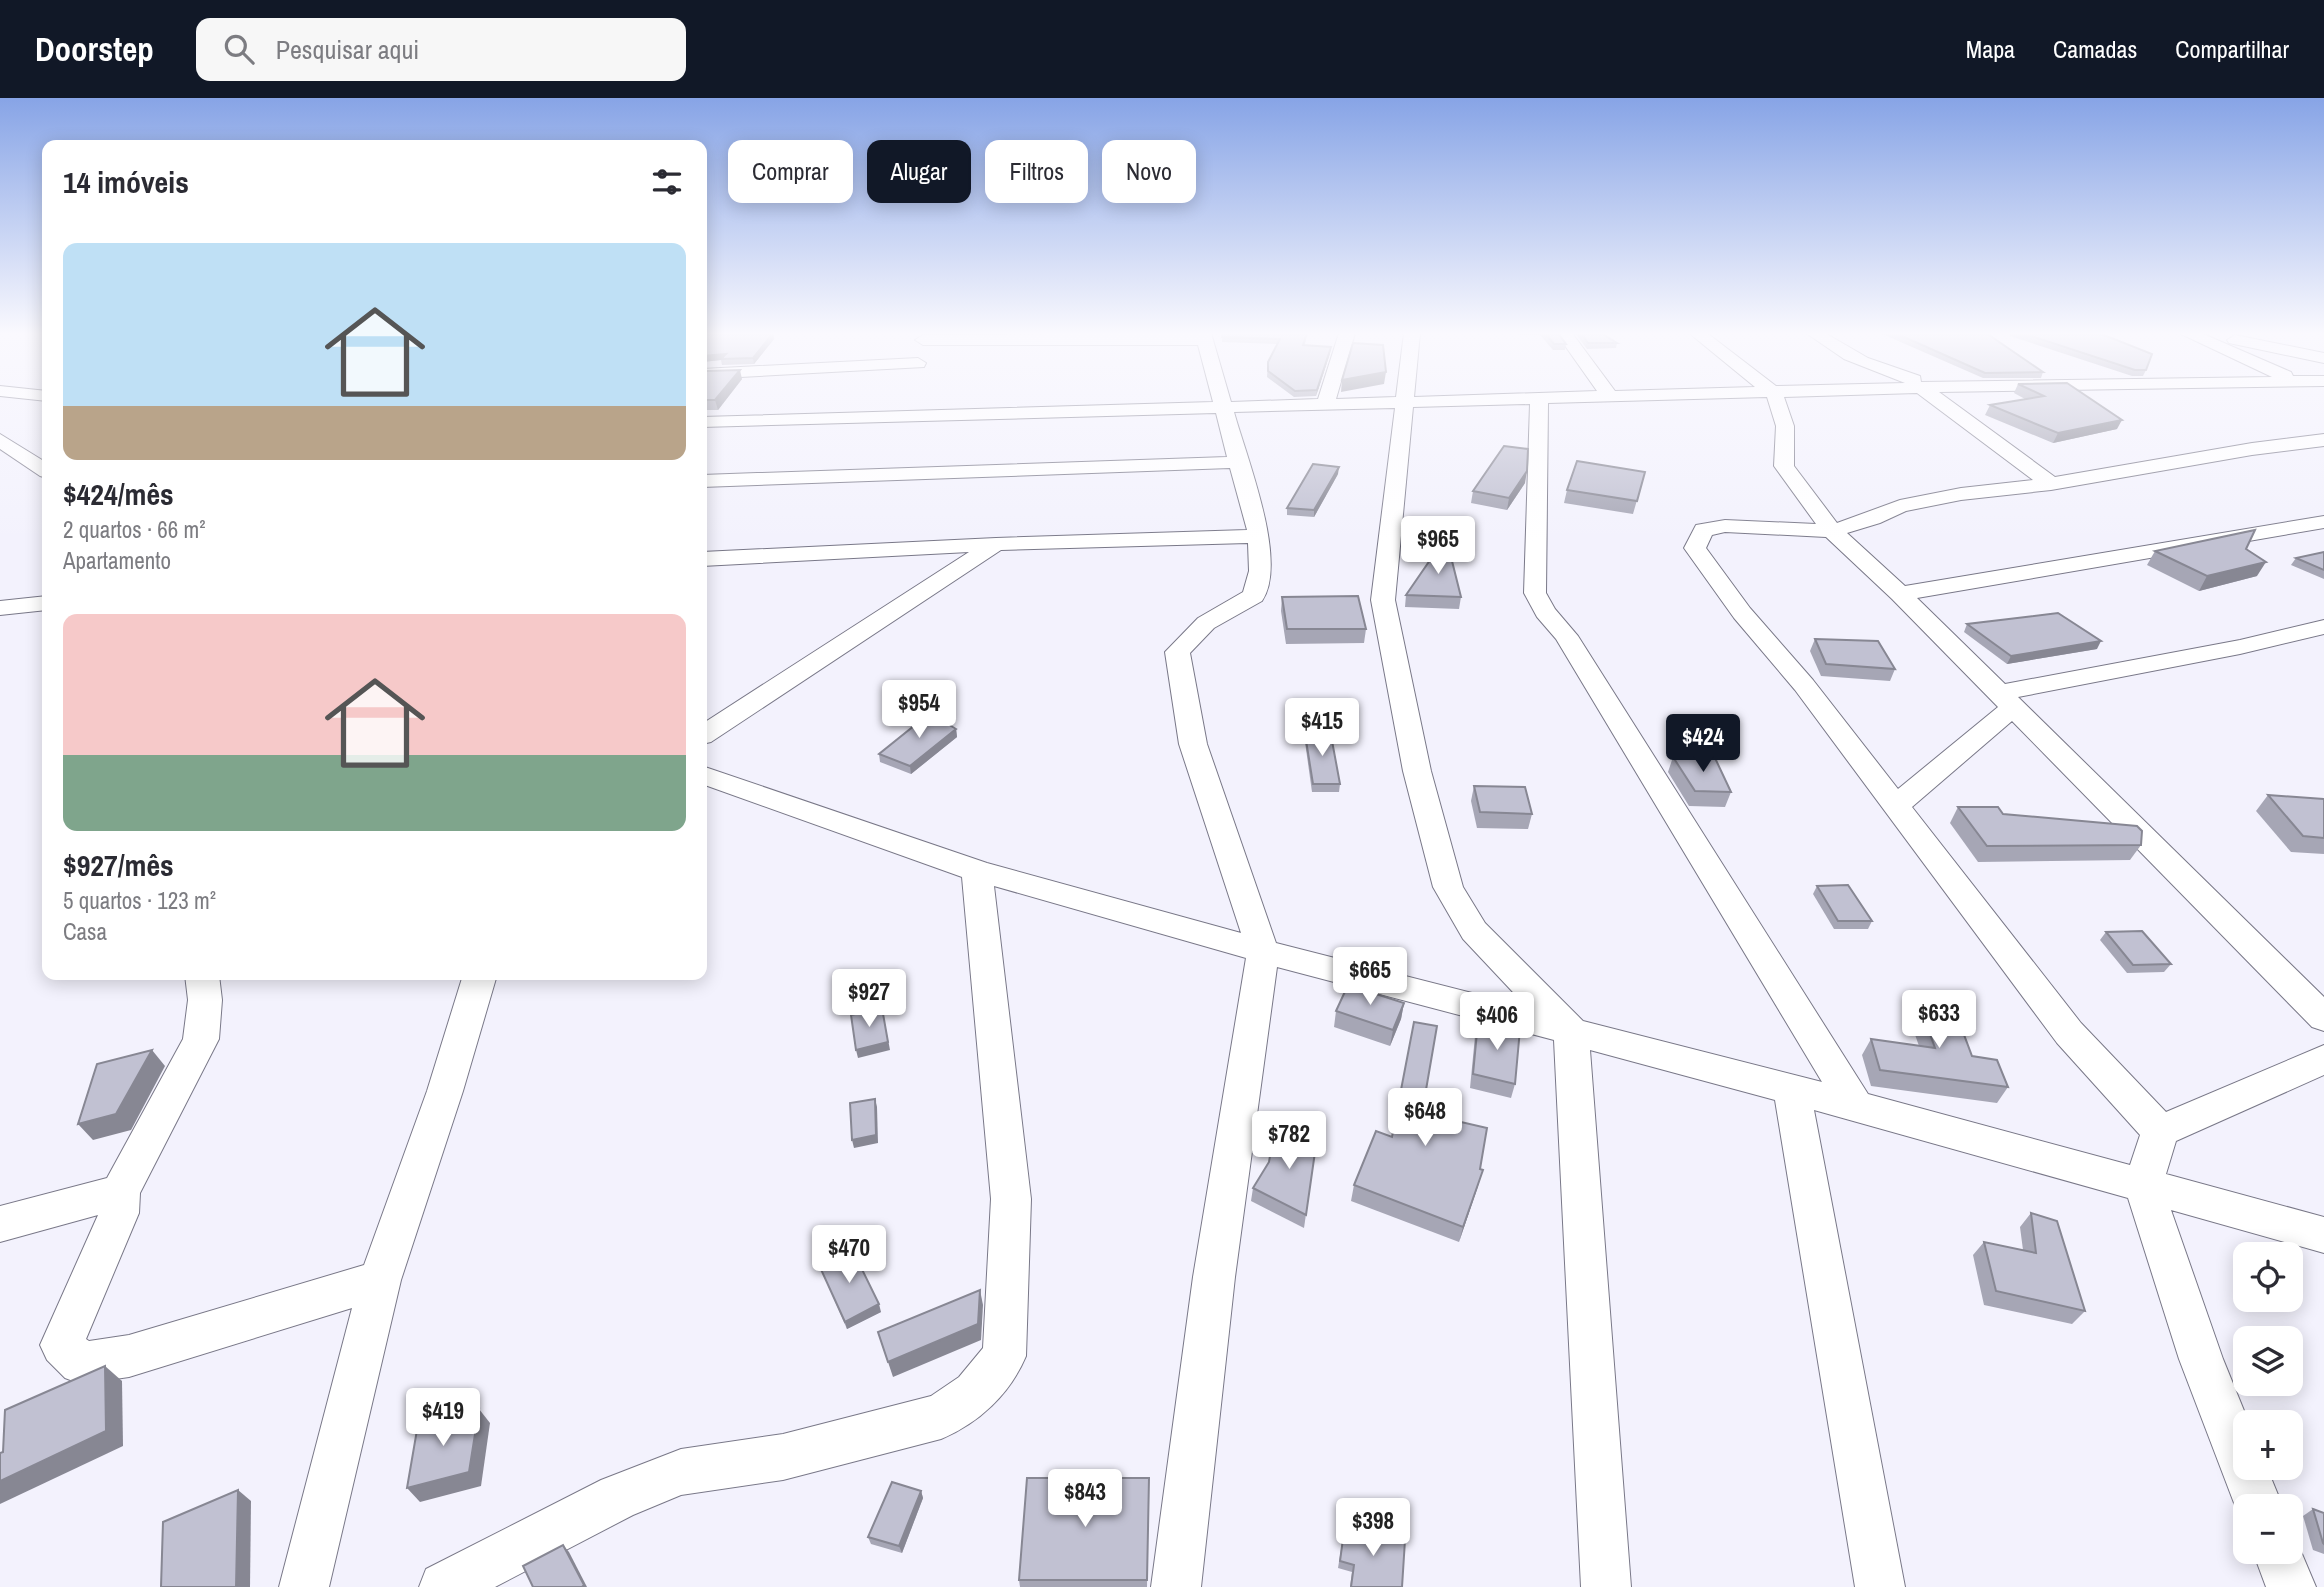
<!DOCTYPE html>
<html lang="pt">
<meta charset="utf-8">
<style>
body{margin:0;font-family:"Archivo Narrow",sans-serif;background:#f7f7f7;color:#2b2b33;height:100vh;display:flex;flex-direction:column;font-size:26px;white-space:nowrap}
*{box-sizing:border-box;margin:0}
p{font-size:23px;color:#7c7c81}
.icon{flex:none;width:38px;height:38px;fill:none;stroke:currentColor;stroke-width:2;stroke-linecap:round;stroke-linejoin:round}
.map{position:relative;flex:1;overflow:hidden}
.details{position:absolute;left:42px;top:42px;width:665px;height:840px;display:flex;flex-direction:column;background:#fff;border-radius:14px;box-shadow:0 4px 18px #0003}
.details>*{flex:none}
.guide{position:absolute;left:728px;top:42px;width:665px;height:63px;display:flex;gap:14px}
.controls{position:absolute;left:2233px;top:1144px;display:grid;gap:14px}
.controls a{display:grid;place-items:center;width:70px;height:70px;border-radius:14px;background:#fff;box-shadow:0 4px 18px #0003;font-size:35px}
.price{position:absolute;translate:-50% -60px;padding:0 16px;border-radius:7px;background:#fff;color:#222;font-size:23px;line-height:46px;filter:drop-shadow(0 2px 4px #0008)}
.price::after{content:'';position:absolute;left:50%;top:42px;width:21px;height:16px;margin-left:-10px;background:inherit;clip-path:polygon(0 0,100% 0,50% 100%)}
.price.selected{background:#111827;color:#fff}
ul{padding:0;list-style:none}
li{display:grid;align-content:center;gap:14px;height:371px;padding:0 21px}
li span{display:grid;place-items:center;height:217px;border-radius:14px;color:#555}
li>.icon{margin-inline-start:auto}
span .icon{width:126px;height:126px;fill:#fffc;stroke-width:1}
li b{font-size:30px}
h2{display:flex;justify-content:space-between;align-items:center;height:84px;padding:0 21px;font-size:30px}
.tag{padding:0 24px;border-radius:14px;background:#fff;box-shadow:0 4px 18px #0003;font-size:24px;line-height:63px}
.tag.selected{background:#111827;color:#fff}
header{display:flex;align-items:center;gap:42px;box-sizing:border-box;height:98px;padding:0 35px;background:#111827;color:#fff}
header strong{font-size:33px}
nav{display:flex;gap:38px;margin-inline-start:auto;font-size:24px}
.search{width:490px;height:63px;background:#f7f7f7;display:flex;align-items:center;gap:18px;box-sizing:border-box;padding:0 24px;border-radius:14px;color:#7c7c81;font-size:26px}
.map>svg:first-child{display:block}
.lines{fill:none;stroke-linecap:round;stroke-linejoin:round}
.street-casing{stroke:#797888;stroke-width:2}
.street{fill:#fff;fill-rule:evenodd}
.wall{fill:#a6a6b5}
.shaded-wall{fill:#878793}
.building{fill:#c1c1d2;stroke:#878793;stroke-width:2}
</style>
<header>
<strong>Doorstep</strong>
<div class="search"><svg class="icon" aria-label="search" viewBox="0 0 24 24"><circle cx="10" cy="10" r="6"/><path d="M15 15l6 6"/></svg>Pesquisar aqui</div>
<nav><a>Mapa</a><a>Camadas</a><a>Compartilhar</a></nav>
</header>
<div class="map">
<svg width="2324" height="1489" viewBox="0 0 2324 1489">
<rect width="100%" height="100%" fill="#f3f2fd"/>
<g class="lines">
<!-- street casing -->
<g class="street-casing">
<g id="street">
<path d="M1195,235h16l20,69 87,-3 21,-66h16l-19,66 60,-2 8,-64h16l-6,64 183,-6 -41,-58h16l43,58 140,-4 -66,-54h18l69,53 129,-3 -61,-24 -38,-26h19l43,25 52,18 1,6 351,-5 -93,-44h22l90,39 2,4h31v10l-385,6 116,85 197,-34 72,-9v12l-72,9 -201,35 -90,10 -55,11 -26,12 -33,10 58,53 419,-70v12l-407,70 88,86 235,-44 84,-20v14l-84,20 -222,43 306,300v34l-12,-4 -300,-306 -100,86 169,216 85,89 158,-67v30l-148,66 -10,33 158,43v36l-153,-43 52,149 26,64h-4v45h22l16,39h-38v18l-3,-1 -63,-165 -51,-161 -314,-88 91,477h-50l-80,-487 -185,-50 41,537h-50l-27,-547 -277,-73 -42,310 -34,310h-50l42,-310 53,-319 -252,-72 37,313 -5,157c-16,38 -47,67 -85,83l-158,41 -102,15 -48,20 -138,72h-76l7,-18 175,-89 80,-31 102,-15 148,-38 28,-19 24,-29 8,-149 -29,-322 -260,-93v-18l285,97 254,70 -62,-189 -14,-92 33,-34 45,-26 6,-21 -1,-28 -247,7 -290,192 -9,2v-20l267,-172 -267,14v-14l294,-14 251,-8 -17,-62 -528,19v-12l525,-18 -11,-44 -514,14v-10l511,-15 -15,-57h-275l-8,-5 8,-5zM1917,295l116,87 -72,8 -61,12 -63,23 -43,-57v-40l-10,-29zM1767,299l9,29 -2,40 42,58 -91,-4 -29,5 -12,23 50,70 61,72 262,353 83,92 -10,30 -262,-71 -290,-458 -23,-27 -9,-16 2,-190zM1530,306l-6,189 13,24 19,22 266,443 -239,-61 -98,-98 -22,-36 -32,-116 -36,-171 18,-193zM1395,310l-24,192 32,171 30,116 30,52 64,68 -251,-64 -69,-199 -17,-91 24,-25 48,-27c27,-39 -16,-145 -28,-189zM1725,434l101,5 66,62 106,108 -100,82 -85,-109 -63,-72 -44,-60 6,-13z"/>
<path d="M2235,237l89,18v10l-95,-20 -2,-3z"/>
<path d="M918,260l8,5 -2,4 -222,12v-10z"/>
<path d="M0,288l47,5v10l-47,-5z"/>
<path d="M0,336l47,29v15l-7,-2 -40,-27z"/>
<path d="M47,498v14l-47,5v-14z"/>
<path d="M185,877h34l3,25 -3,39 -79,154 -1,20 -53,126 3,2 40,-6 235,-70 63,-174 36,-116h34l-34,116 -62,189 -72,307h-50l73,-279 -223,69 -48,7 -16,-6 -18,-18 -7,-15 58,-130 -98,27v-36l107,-28 76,-139 5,-39z"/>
<path d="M2291,1435l3,2 22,52h-50l-13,-35h38z"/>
</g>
</g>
<!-- street -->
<use href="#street" class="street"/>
</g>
<!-- wall -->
<g class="wall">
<path d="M1307,235l-2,12 26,2 -1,6 -14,43 -22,1 -27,-20 1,-15 9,-18 -55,-2v-5z"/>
<path d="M1518,235h40l8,11 -1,6h-12l-13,-15h-20z"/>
<path d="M1575,235h26l16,10 -1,5 -29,1z"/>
<path d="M1880,235h106l57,39 -2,6h-58z"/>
<path d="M2012,235h87l47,37 -3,6h-11l-122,-40z"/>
<path d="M702,239l72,2 -20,25 -32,1 -1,-5 -19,2z"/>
<path d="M702,279l40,2 -24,31h-16z"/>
<path d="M2018,286l99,45 -64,14 -68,-28 5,-10 35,-6 -11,-6z"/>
<path d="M1645,374l-12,42 -69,-11 3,-13z"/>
<path d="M1338,376l-24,43 -27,-2v-7z"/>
<path d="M1525,385l-18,27 -36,-7 2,-12z"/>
<path d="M2246,451l11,27 -58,15 -52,-26 8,-14z"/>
<path d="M2324,454v27l-33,-14 5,-7z"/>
<path d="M1406,497l55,2 -2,12 -54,-2z"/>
<path d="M1282,499l84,32 -2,14 -78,1 -5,-33z"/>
<path d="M1967,526l130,25 -90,15 -43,-32z"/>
<path d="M1815,541l80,30 -5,12 -69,-5 -11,-25z"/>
<path d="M956,631l1,8 -46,37 -31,-12 -1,-8z"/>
<path d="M1305,636l35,50 -1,8h-27l-7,-50z"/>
<path d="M1673,659l58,35 -6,15 -36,-1 -21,-34z"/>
<path d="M1474,688l58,28 -4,15 -51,-1 -6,-27z"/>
<path d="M2268,697l56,4v55l-33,-2 -35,-41z"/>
<path d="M1958,709l45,7 138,31 -11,15 -152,2 -28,-39z"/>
<path d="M1817,788l55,35 -4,8h-34l-21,-35z"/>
<path d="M2106,834l65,32 -7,8 -37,1 -27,-33z"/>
<path d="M1916,898l56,60 36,31 -11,16 -126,-17 -9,-31 9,-16 48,7 -12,-34z"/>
<path d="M1404,905l-3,16 -11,27 -56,-19 2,-16z"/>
<path d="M1478,924l37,62 -4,14 -41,-10 5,-52z"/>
<path d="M1422,1015l58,56 -2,17 -19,56 -108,-41 3,-16 38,-48z"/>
<path d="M1317,1040l-13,90 -53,-27 2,-13z"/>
<path d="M2031,1115l54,98 -13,13 -88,-19 -11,-50 11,-13 39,8 -3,-23z"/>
<path d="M819,1167l62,47 -34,17z"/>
<path d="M1149,1380l-2,109h-127l-1,-7z"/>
<path d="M921,1393l2,7 -21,55 -31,-9 -3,-7z"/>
<path d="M2313,1411l11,4v41l-11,-4 -10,-34z"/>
<path d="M1345,1426l57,63h-52l2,-15 -14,-4z"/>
</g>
<!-- shaded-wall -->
<g class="shaded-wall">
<path d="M773,235l1,6 -20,25 -1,-6z"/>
<path d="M1331,249l-1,6 -14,43 1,-6z"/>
<path d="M726,256l-5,6 -19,2v-6z"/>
<path d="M740,272l2,9 -24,31 -3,-10z"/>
<path d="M1386,274l-2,12 -43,8 1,-12z"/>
<path d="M2122,322l-5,9 -64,14 5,-10z"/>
<path d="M1339,369l-1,7 -24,43v-7z"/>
<path d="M1527,373l-2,12 -18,27 2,-12z"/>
<path d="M2266,464l-9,14 -58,15 8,-15z"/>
<path d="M2101,543l-4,8 -90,15 4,-8z"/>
<path d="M956,631l1,8 -46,37 -1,-8z"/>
<path d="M1404,905l-3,16 -11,27 3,-16z"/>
<path d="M882,910l8,42 -32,8 -2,-8z"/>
<path d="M152,952l13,16 -34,64 -38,10 -15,-16z"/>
<path d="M875,1001l2,8 1,36 -24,5 -2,-8z"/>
<path d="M1483,1072l-5,16 -19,56 4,-15z"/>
<path d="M980,1192l3,15 -2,35 -88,37 -5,-15z"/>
<path d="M879,1206l2,8 -34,17 -2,-7z"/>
<path d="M105,1268l17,15 1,65 -123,58v-23z"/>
<path d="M479,1311l11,14 -9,63 -61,16 -13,-14z"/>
<path d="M238,1392l13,11 -1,86h-14z"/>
<path d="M921,1393l2,7 -21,55 -3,-7z"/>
<path d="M563,1447l6,7 18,35h-5z"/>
</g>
<!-- building -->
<g class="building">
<path d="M703,235h70l-20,25 -32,1 5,-5 -24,2z"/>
<path d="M1222,235h85l-4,12 28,2 -14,43 -22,1 -27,-20v-9l12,-23 -58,-2z"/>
<path d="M1545,235h13l8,11h-12z"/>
<path d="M1581,235h20l16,10h-29z"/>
<path d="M1895,235h91l57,39 -58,1z"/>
<path d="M2022,235h77l53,21 -6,16h-11z"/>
<path d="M1353,245l30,2 3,27 -44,8z"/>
<path d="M740,272l-25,30h-13v-23l4,-6z"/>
<path d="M2067,285l55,37 -64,13 -68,-28 54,-9 -26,-12z"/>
<path d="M1504,348l24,3 -1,22 -18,27 -36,-7z"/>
<path d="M1577,363l68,11 -8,29 -70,-11z"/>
<path d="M1313,366l26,3 -25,43 -27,-2z"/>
<path d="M2255,432l-9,19 20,13 -59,14 -52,-25z"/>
<path d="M1446,439l15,60 -55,-2z"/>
<path d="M2324,454v18l-28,-12z"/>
<path d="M1358,498l8,33h-79l-5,-32z"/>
<path d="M2058,515l43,28 -90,15 -44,-32z"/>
<path d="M1815,541l63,2 17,28 -69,-5z"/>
<path d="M930,615l26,16 -46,37 -31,-12z"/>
<path d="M1330,632l10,54h-27l-8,-50z"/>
<path d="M1673,659l42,1 16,34 -36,-1z"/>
<path d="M1474,688l51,1 7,27 -52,-2z"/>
<path d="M2268,697l56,4v39l-21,-2z"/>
<path d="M1958,709h40l5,7 134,12 5,5 -1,14 -154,1z"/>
<path d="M1848,787l24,36h-34l-21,-35z"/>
<path d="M2142,833l29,33 -38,1 -27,-33z"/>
<path d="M1348,887l56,18 -11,27 -57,-19z"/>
<path d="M1916,898l35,4 21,56 25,4 11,27 -128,-17 -9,-31 64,9z"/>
<path d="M882,910l6,34 -32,8 -5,-35z"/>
<path d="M1414,924l23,4 -15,87 65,15 -7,41 3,1 -20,57 -109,-42 22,-54 16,6z"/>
<path d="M1478,924l42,7 -5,55 -42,-10z"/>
<path d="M152,952l-36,64 -38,10 19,-60z"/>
<path d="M875,1001l1,36 -24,5 -2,-37z"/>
<path d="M1274,1034l43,6 -11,77 -53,-27 16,-26z"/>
<path d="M2031,1115l26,8 28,90 -89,-20 -12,-49 52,11z"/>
<path d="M852,1151l27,55 -34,18 -26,-57z"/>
<path d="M980,1192l-2,34 -90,38 -10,-30z"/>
<path d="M105,1268l1,65 -106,50v-28l3,-1 2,-42z"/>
<path d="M479,1311l-10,63 -62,16 11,-64z"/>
<path d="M1027,1380h122l-2,102h-128z"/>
<path d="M892,1384l29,9 -22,55 -31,-9z"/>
<path d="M238,1392l-2,97h-75l2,-65z"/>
<path d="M2313,1411l11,4v31l-1,-1z"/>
<path d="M1345,1426l60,16 -3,47h-51l3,-22 -14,-4z"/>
<path d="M563,1447l21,40 -2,2h-49l-10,-21z"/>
</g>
<!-- sky -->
<linearGradient id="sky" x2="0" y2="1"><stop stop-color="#87a4e6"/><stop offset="0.53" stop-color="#faf9fe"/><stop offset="1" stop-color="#faf9fe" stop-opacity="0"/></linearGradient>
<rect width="2324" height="444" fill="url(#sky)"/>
</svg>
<div class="controls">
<a><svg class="icon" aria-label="locate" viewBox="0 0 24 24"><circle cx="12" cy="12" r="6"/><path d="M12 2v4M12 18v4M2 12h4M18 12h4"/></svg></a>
<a><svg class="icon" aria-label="layers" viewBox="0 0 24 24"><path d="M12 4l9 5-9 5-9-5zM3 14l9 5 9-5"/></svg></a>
<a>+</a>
<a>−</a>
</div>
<b class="price" style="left:1438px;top:478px">$965</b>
<b class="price" style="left:919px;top:642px">$954</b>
<b class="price" style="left:1322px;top:660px">$415</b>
<b class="price selected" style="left:1703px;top:676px">$424</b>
<b class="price" style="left:1370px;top:909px">$665</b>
<b class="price" style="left:869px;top:931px">$927</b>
<b class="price" style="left:1939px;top:952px">$633</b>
<b class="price" style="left:1497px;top:954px">$406</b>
<b class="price" style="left:1425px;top:1050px">$648</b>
<b class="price" style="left:1289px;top:1073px">$782</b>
<b class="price" style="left:849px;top:1187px">$470</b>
<b class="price" style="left:443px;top:1350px">$419</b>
<b class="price" style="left:1085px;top:1431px">$843</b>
<b class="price" style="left:1373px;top:1460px">$398</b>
<div class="guide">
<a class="tag">Comprar</a>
<a class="tag selected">Alugar</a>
<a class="tag">Filtros</a>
<a class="tag">Novo</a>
</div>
<section class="details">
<h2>14 imóveis<svg class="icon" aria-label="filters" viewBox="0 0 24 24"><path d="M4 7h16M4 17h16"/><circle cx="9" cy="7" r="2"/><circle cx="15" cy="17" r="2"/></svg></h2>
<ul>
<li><span style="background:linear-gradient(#bfe0f5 75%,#b9a48a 0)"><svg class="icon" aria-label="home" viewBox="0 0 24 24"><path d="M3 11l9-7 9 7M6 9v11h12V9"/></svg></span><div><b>$424/mês</b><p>2 quartos · 66 m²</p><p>Apartamento</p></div></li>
<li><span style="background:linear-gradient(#f6c9c9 65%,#7fa58c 0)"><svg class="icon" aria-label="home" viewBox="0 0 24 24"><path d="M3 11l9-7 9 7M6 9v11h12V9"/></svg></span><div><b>$927/mês</b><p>5 quartos · 123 m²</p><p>Casa</p></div></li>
</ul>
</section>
</div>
